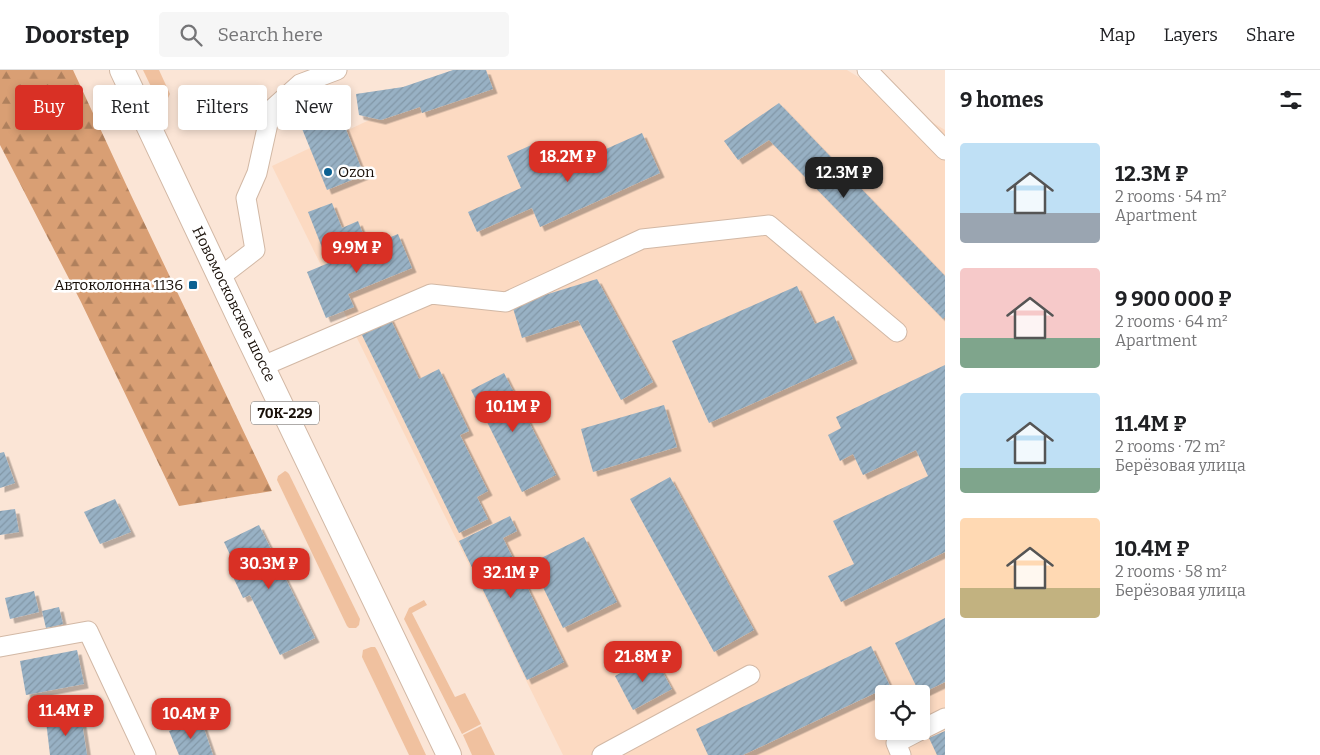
<!DOCTYPE html>
<meta charset="utf-8">
<style>
body{margin:0;font-family:Bitter,serif;background:#f6f6f6;color:#202124;height:100vh;display:flex;flex-direction:column;font-size:19px;white-space:nowrap}
*{box-sizing:border-box;margin:0}
p{font-size:16px;color:#757577}
.icon{flex:none;width:28px;height:28px;fill:none;stroke:currentColor;stroke-width:2;stroke-linecap:round;stroke-linejoin:round}
.map{position:relative;flex:1;overflow:hidden}
.side{display:flex;flex-direction:column;background:#fff;width:375px}
.side>*{flex:none}
.top-card{position:absolute;left:15px;top:15px;width:475px;height:45px;display:flex;gap:10px}
.buttons{position:absolute;left:875px;top:615px;display:grid;gap:10px}
.buttons a{display:grid;place-items:center;width:55px;height:55px;border-radius:5px;background:#fff;box-shadow:0 2px 8px #0003;font-size:25px}
.price{position:absolute;translate:-50% -42px;padding:0 11px;border-radius:10px;background:#d93025;color:#fff;font-size:16px;line-height:32px;filter:drop-shadow(0 1px 2px #0008)}
.price::after{content:'';position:absolute;left:50%;top:30px;width:15px;height:11px;margin-left:-8px;background:inherit;clip-path:polygon(0 0,100% 0,50% 100%)}
.price.active{background:#222;color:#fff}
ul{padding:0;list-style:none}
li{display:flex;align-items:center;gap:15px;height:125px;padding:0 15px}
li span{display:grid;place-items:center;flex:none;width:140px;height:100px;border-radius:5px;color:#555}
li>.icon{margin-inline-start:auto}
span .icon{width:60px;height:60px;fill:#fffc;stroke-width:1}
li b{font-size:21px}
h2{display:flex;justify-content:space-between;align-items:center;height:60px;padding:0 15px;font-size:21px}
.pill{padding:0 18px;border-radius:5px;background:#fff;box-shadow:0 2px 8px #0003;font-size:18px;line-height:45px}
.pill.active{background:#d93025;color:#fff}
header{display:flex;align-items:center;gap:30px;box-sizing:border-box;height:70px;padding:0 25px;background:#fff;border-bottom:1px solid #e0e0e0}
header strong{font-size:24px}
nav{display:flex;gap:28px;margin-inline-start:auto;font-size:18px}
.search{width:350px;height:45px;background:#f6f6f6;display:flex;align-items:center;gap:12px;box-sizing:border-box;padding:0 18px;border-radius:5px;color:#757577;font-size:19px}
main{display:flex;flex:1;min-height:0}
.map>svg:first-child{display:block}
.built{fill:#fcdac2;fill-rule:evenodd}
.green{fill:#f0c19f}
.forest{fill:url(#forest-firs)}
.building{fill:url(#building-hatch);filter:url(#shadow)}
.lines{fill:none;stroke-linecap:round;stroke-linejoin:round}
.minor-casing{stroke:#d2b8a5;stroke-width:21}
.major-casing{stroke:#d2b8a5;stroke-width:26}
.minor{stroke:#fff;stroke-width:19}
.major{stroke:#fff;stroke-width:24}
.poi-dot{fill:#0b6192;stroke:#fff;stroke-width:2}
.labels{text-anchor:middle;stroke-width:5;stroke-linejoin:round;paint-order:stroke}
.shield{fill:#fff;stroke:#5d5752;stroke-width:1}
.shield-label{font-size:14px;font-weight:bold;fill:#180f08}
.poi-label{font-size:15px;fill:#180f08;stroke:#fff;text-anchor:start}
.street-label{font-size:15px;fill:#180f08;stroke:#fff}
</style>
<header>
<strong>Doorstep</strong>
<div class="search"><svg class="icon" aria-label="search" viewBox="0 0 24 24"><circle cx="10" cy="10" r="6"/><path d="M15 15l6 6"/></svg>Search here</div>
<nav><a>Map</a><a>Layers</a><a>Share</a></nav>
</header>
<main>
<div class="map">
<svg width="945" height="685" viewBox="0 0 945 685">
<defs>
<pattern id="forest-firs" width="22" height="20" patternUnits="userSpaceOnUse" patternTransform="scale(1.25)"><rect width="22" height="20" fill="#d99f74"/><path d="M5 1l3.5 6h-7zM16 11l3.5 6h-7z" fill="#af805d"/></pattern>
<pattern id="building-hatch" width="6" height="6" patternUnits="userSpaceOnUse" patternTransform="scale(1.25)"><rect width="6" height="6" fill="#98b1c4"/><path d="M-1 1l2-2M0 6l6-6M5 7l2-2" fill="none" stroke="#8297a7"/></pattern>
<filter id="shadow"><feDropShadow dx="4.5" dy="4.5" stdDeviation="0" flood-color="#0004"/></filter>
</defs>
<rect width="100%" height="100%" fill="#fbe5d6"/>
<!-- built -->
<path class="built" d="M475,0h372l98,60v625h-382l-291,-589zM884,624h37v37h-37z"/>
<!-- green -->
<g class="green">
<path d="M143,0h16l11,24 -3,6 -4,1 -7,-4z"/>
<path d="M285,401l2,1 2,2 71,145 -1,6 -3,3h-7l-2,-2 -70,-146 1,-4z"/>
<path d="M424,530l3,5 -15,8 43,84 10,-4 16,31 -19,10 -58,-115 5,-11z"/>
<path d="M371,577h4l2,3 49,105h-17l-47,-98 1,-7z"/>
<path d="M481,656l14,29h-23l-9,-20z"/>
</g>
<!-- forest -->
<path class="forest" d="M0,0h73l57,123 142,298 -93,15 -98,-204 -81,-157z"/>
<!-- building -->
<g class="building">
<path d="M453,0h33l7,19 -71,24 -2,-6 -39,13 -22,-5 -3,-21 47,-7z"/>
<path d="M332,24l32,81 -37,15 -33,-81z"/>
<path d="M779,33l166,173v41l-2,2 -174,-179 -31,20 -14,-19z"/>
<path d="M642,63l18,40 -120,54 -8,-19 -55,24 -9,-20 53,-24 -14,-32 31,-14 14,31z"/>
<path d="M332,133l10,25 16,-7 9,23 -40,16 -19,-48z"/>
<path d="M398,164l14,34 -64,26 6,13 -28,11 -19,-46z"/>
<path d="M597,209l56,103 -32,18 -43,-80 -56,18 -10,-33z"/>
<path d="M797,216l18,38 19,-8 19,43 -144,64 -37,-82z"/>
<path d="M389,246l30,63 20,-10 30,62 -9,4 28,56 -11,6 11,22 -29,14 -99,-202z"/>
<path d="M945,295v187l-104,50 -13,-26 26,-12 -21,-43 95,-45 -12,-26 -53,25 -10,-21 -13,7 -12,-26 13,-7 -5,-11z"/>
<path d="M504,303l52,102 -34,17 -51,-102z"/>
<path d="M664,335l13,42 -84,25 -12,-43z"/>
<path d="M4,382l11,31 -15,5v-35z"/>
<path d="M670,407l84,153 -40,22 -84,-153z"/>
<path d="M115,429l16,33 -31,12 -16,-32z"/>
<path d="M15,439l4,23 -19,3v-24z"/>
<path d="M510,446l7,15 -14,7 61,124 -37,18 -68,-139z"/>
<path d="M259,455l56,113 -35,17 -30,-60 -7,3 -9,-19 6,-3 -16,-34z"/>
<path d="M584,467l33,65 -54,26 -32,-65z"/>
<path d="M34,521l5,21 -29,7 -5,-21z"/>
<path d="M59,537l4,17 -17,4 -4,-17z"/>
<path d="M945,548v64l-25,12 -25,-51z"/>
<path d="M871,576l19,40 -147,69h-35l-12,-26z"/>
<path d="M77,580l7,34 -58,11 -6,-34z"/>
<path d="M653,585l19,34 -39,21 -18,-34z"/>
<path d="M81,646l6,39h-37l-4,-34z"/>
<path d="M201,650l12,35h-34l-10,-24z"/>
<path d="M945,661v24h-8l-8,-17z"/>
</g>
<g class="lines">
<!-- minor casing -->
<g class="minor-casing">
<g id="minor">
<path d="M867,0l78,80"/>
<path d="M220,207l35,-27 -9,-52 11,-25 14,-63 29,-26 37,-14"/>
<path d="M263,296l168,-72 75,8 136,-63 127,-14 128,107"/>
<path d="M0,577l88,-16 58,124"/>
<path d="M921,660l24,-12"/>
<path d="M602,685l148,-80"/>
<path d="M901,685l-5,-12 23,-12"/>
</g>
</g>
<!-- major casing -->
<g class="major-casing">
<path id="major" d="M122,0l121,256 206,429"/>
</g>
<!-- minor -->
<use href="#minor" class="minor"/>
<!-- major -->
<use href="#major" class="major"/>
</g>
<!-- markers -->
<g class="poi-dot">
<circle cx="328" cy="102" r="5"/>
<rect x="188" y="210" width="10" height="10" rx="2.5"/>
</g>
<g class="labels">
<!-- shield labels -->
<rect class="shield" x="251" y="331.5" width="68" height="23" rx="4"/>
<g class="shield-label">
<text x="285" y="348">70К-229</text>
</g>
<!-- poi labels -->
<g class="poi-label">
<text x="338" y="107">Ozon</text>
<text x="183" y="220" text-anchor="end">Автоколонна 1136</text>
</g>
<!-- street labels -->
<g class="street-label">
<text transform="translate(234 234) rotate(64)" y="5">Новомосковское шоссе</text>
</g>
</g>
</svg>
<div class="buttons">
<a><svg class="icon" aria-label="locate" viewBox="0 0 24 24"><circle cx="12" cy="12" r="6"/><path d="M12 2v4M12 18v4M2 12h4M18 12h4"/></svg></a>
</div>
<b class="price" style="left:568px;top:113px">18.2M ₽</b>
<b class="price active" style="left:844px;top:129px">12.3M ₽</b>
<b class="price" style="left:357px;top:204px">9.9M ₽</b>
<b class="price" style="left:513px;top:363px">10.1M ₽</b>
<b class="price" style="left:269px;top:520px">30.3M ₽</b>
<b class="price" style="left:511px;top:529px">32.1M ₽</b>
<b class="price" style="left:643px;top:613px">21.8M ₽</b>
<b class="price" style="left:66px;top:667px">11.4M ₽</b>
<b class="price" style="left:191px;top:670px">10.4M ₽</b>
<div class="top-card">
<a class="pill active">Buy</a>
<a class="pill">Rent</a>
<a class="pill">Filters</a>
<a class="pill">New</a>
</div>
</div>
<section class="side">
<h2>9 homes<svg class="icon" aria-label="filters" viewBox="0 0 24 24"><path d="M4 7h16M4 17h16"/><circle cx="9" cy="7" r="2"/><circle cx="15" cy="17" r="2"/></svg></h2>
<ul>
<li><span style="background:linear-gradient(#bfe0f5 70%,#9aa5b1 0)"><svg class="icon" aria-label="home" viewBox="0 0 24 24"><path d="M3 11l9-7 9 7M6 9v11h12V9"/></svg></span><div><b>12.3M ₽</b><p>2 rooms · 54 m²</p><p>Apartment</p></div></li>
<li><span style="background:linear-gradient(#f6c9c9 70%,#7fa58c 0)"><svg class="icon" aria-label="home" viewBox="0 0 24 24"><path d="M3 11l9-7 9 7M6 9v11h12V9"/></svg></span><div><b>9 900 000 ₽</b><p>2 rooms · 64 m²</p><p>Apartment</p></div></li>
<li><span style="background:linear-gradient(#bfe0f5 75%,#7fa58c 0)"><svg class="icon" aria-label="home" viewBox="0 0 24 24"><path d="M3 11l9-7 9 7M6 9v11h12V9"/></svg></span><div><b>11.4M ₽</b><p>2 rooms · 72 m²</p><p>Берёзовая улица</p></div></li>
<li><span style="background:linear-gradient(#ffd9b3 70%,#c2b280 0)"><svg class="icon" aria-label="home" viewBox="0 0 24 24"><path d="M3 11l9-7 9 7M6 9v11h12V9"/></svg></span><div><b>10.4M ₽</b><p>2 rooms · 58 m²</p><p>Берёзовая улица</p></div></li>
</ul>
</section>
</main>
